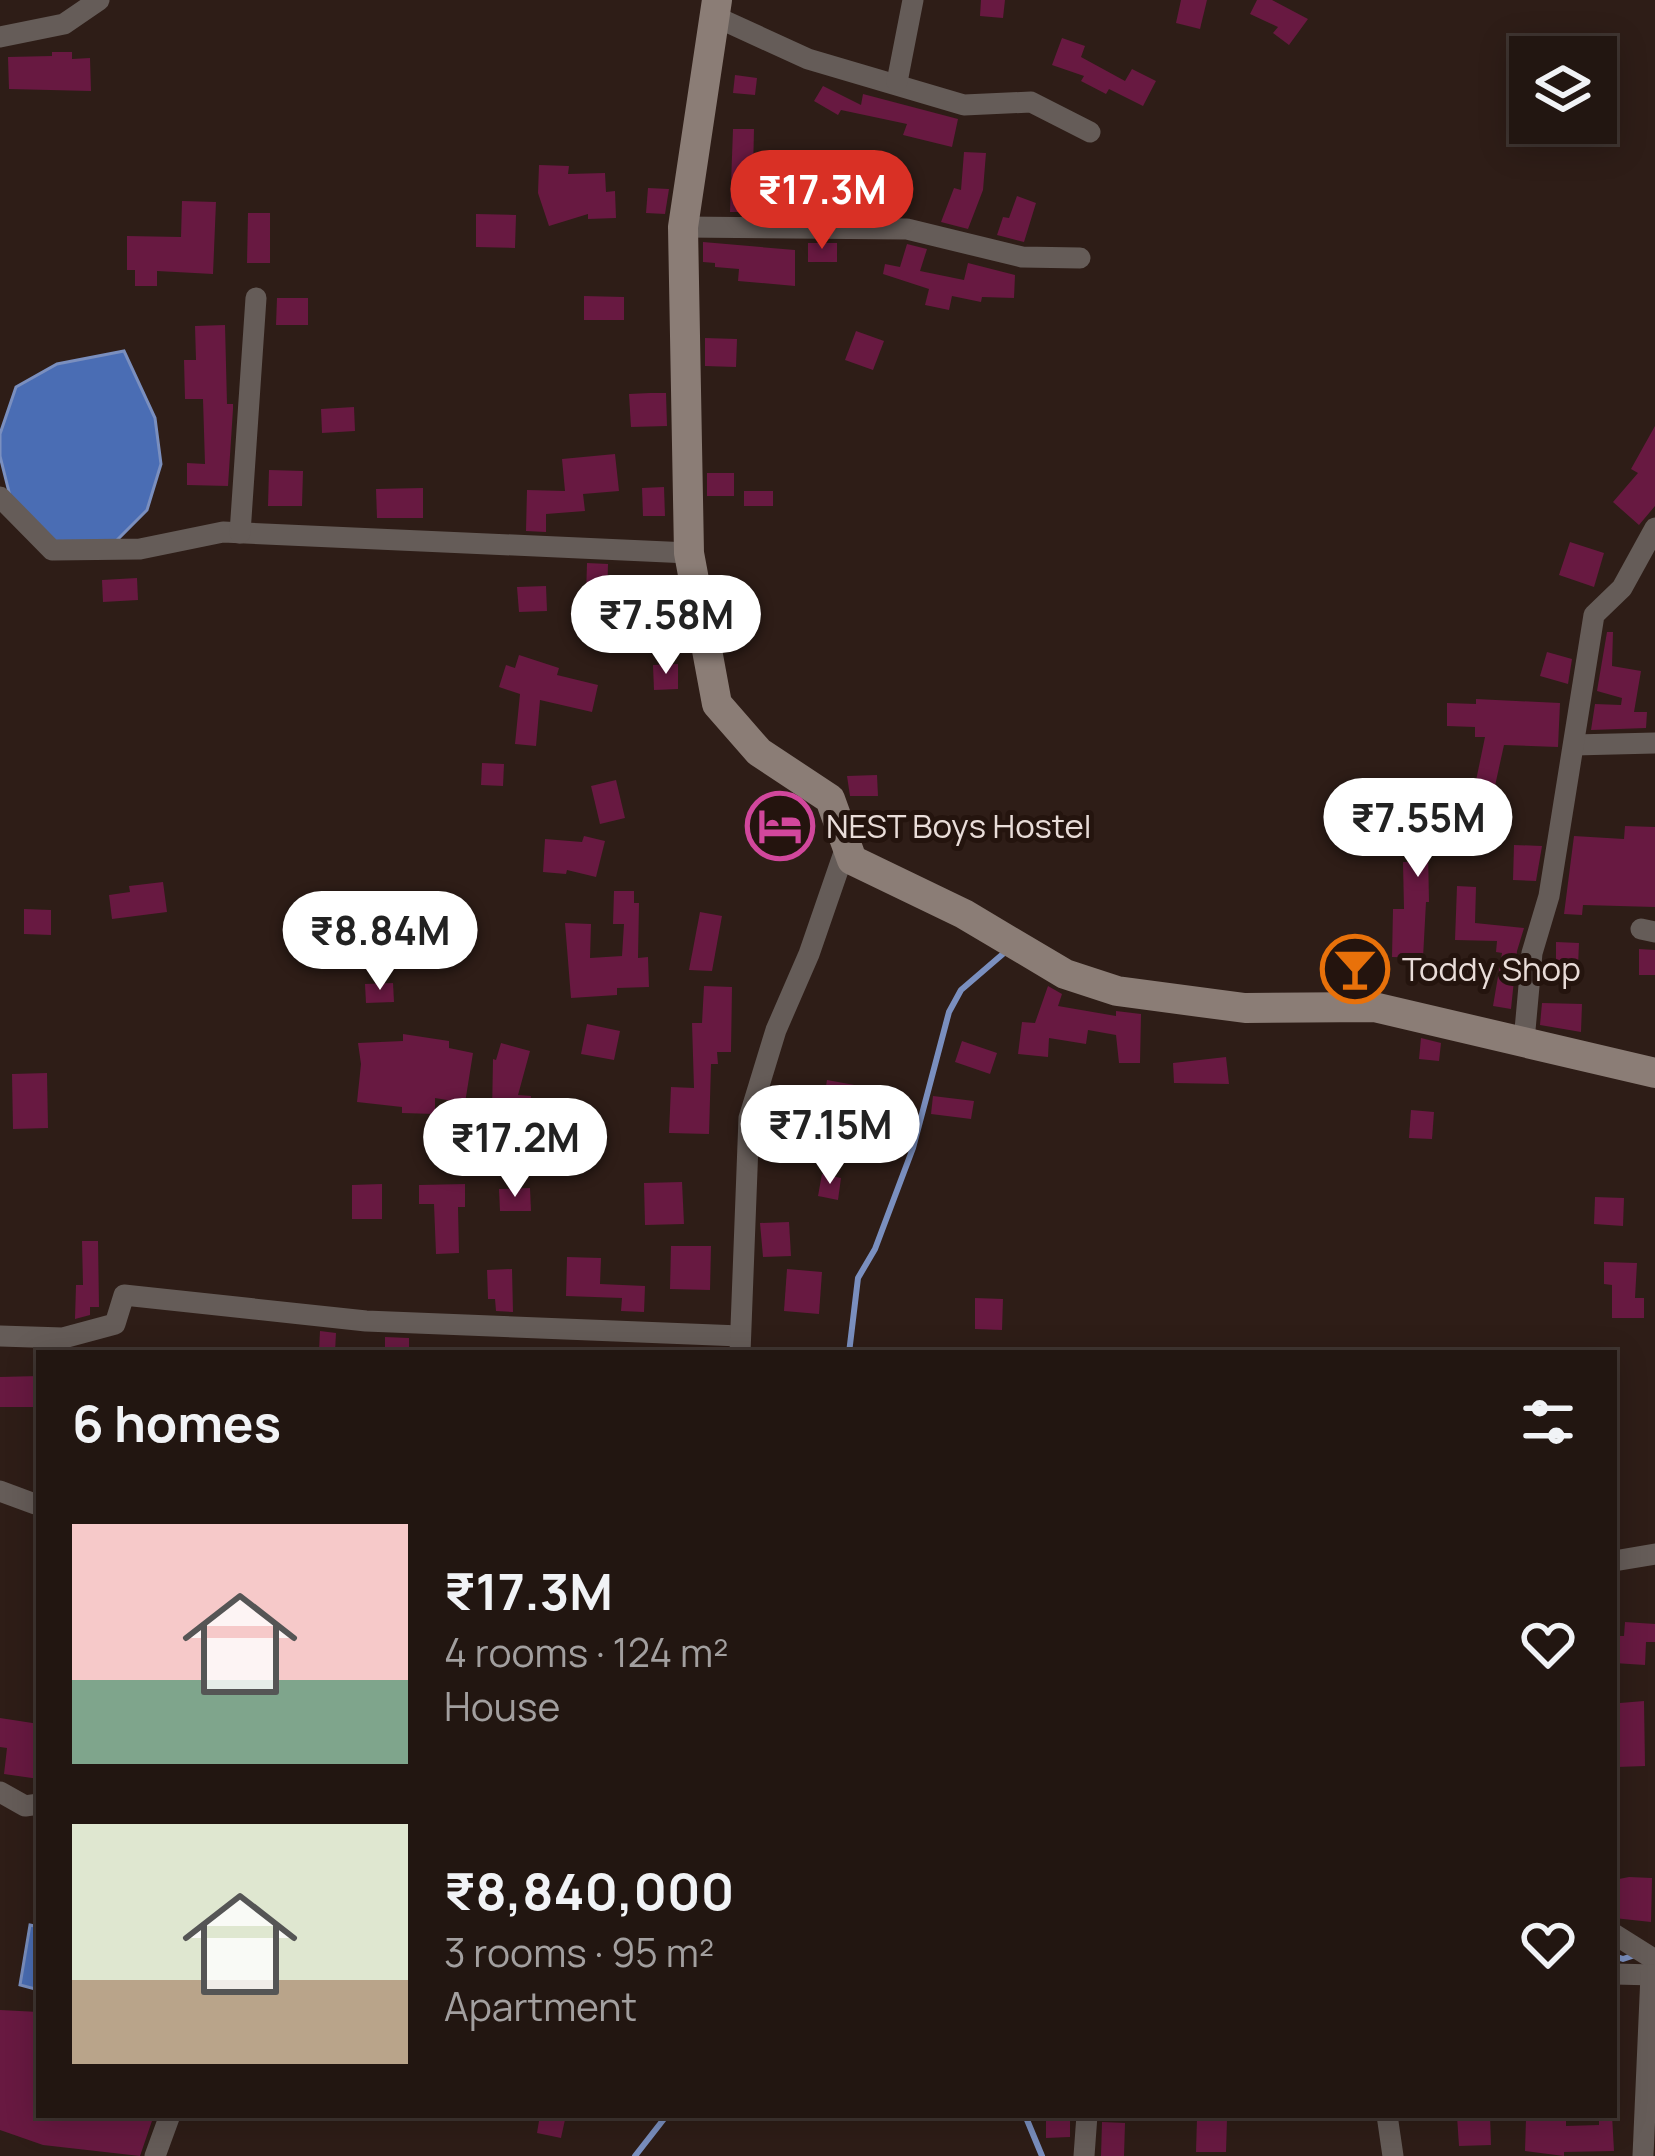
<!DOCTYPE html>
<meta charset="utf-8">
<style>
body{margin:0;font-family:Manrope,sans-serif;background:#2a1f1a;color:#f1f3f6;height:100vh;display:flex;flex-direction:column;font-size:45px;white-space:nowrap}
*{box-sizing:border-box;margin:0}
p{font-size:39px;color:#a29f9f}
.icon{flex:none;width:66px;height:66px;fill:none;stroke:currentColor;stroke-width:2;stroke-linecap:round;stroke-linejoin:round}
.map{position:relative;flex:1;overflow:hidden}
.sheet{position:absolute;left:36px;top:1350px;width:1581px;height:768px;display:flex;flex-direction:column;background:#221611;border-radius:0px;box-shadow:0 6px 30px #0003,0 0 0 3px #3f3531}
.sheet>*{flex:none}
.tools{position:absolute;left:1509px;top:36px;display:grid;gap:24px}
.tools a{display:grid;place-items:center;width:108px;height:108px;border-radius:0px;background:#221611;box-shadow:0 6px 30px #0003,0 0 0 3px #3f3531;font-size:60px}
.price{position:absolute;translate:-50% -102px;padding:0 27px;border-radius:42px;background:#fff;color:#222;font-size:39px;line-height:78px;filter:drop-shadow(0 3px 6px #0008)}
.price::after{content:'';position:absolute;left:50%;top:72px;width:36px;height:27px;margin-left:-18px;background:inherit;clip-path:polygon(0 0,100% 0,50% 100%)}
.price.selected{background:#d93025;color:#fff}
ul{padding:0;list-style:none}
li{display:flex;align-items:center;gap:36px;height:300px;padding:0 36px}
li span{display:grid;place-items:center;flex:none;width:336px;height:240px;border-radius:0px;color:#555}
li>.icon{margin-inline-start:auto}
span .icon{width:144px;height:144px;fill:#fffc;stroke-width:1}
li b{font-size:51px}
h2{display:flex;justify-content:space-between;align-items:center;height:144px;padding:0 36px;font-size:51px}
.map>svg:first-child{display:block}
.water{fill:#4a6db4;stroke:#7a8fbf;stroke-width:3}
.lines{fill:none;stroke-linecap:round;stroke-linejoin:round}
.stream{stroke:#7a8fbf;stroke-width:6}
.building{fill:#681941}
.street{stroke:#655c58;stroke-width:21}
.secondary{stroke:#8b7d76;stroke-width:30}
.labels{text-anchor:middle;stroke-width:10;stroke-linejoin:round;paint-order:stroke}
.poi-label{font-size:33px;fill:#e9ddd9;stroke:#24140e;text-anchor:start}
</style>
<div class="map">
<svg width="1655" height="2156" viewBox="0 0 1655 2156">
<rect width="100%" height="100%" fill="#2e1d17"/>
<!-- water -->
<g class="water">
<path d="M124,351l31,67 6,46 -14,46 -31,31 -59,6 -45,-43 -12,-48v-22l16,-47 41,-23z"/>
<path d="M30,1925l9,2v63l-19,-5z"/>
</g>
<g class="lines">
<!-- stream -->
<g class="stream">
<path d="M849,1353l9,-75 17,-29 38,-101 36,-136 12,-22 43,-37"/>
<path d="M1614,1956l9,3 12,-4"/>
<path d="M1025,2115l17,41"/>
<path d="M635,2156l32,-41"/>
</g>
</g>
<!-- building -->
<g class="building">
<path d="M981,0h24l-2,18 -23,-2z"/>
<path d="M1181,0h26l-7,29 -24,-6z"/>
<path d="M1257,0h15l36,19 -19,26 -16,-12 5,-6 -28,-13z"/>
<path d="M1062,38l23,8 -4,11 44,24 7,-12 24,12 -13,25 -34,-17 -3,5 -25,-13 3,-5 -32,-11z"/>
<path d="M52,52h20v7l18,-1 1,33 -82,-2 -1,-32 44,-1z"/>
<path d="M735,75l22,3 -2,17 -22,-2z"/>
<path d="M823,86l38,19 2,-11 95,25 -6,28 -49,-12 4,-11 -66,-14 -3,5 -24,-14z"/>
<path d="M733,129h21l-1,44 34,1 -1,38h-56z"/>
<path d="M964,152l22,1 -3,37 -15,39 -27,-7 13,-34 7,2z"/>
<path d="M539,165l30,1 -1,8 37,-1 1,19 9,-1 1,27 -28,1v-5l-39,12 -11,-33z"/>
<path d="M648,188l21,1 -4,25 -19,-1z"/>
<path d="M1017,196l19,7 -12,39 -27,-7 6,-18 6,1z"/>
<path d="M182,201l34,1 -3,72 -56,-3v15h-22v-16h-8v-34l54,1z"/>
<path d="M248,213h22v50h-23z"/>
<path d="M476,214l40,1 -1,33 -39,-1z"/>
<path d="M703,242l92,8v36l-57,-5 1,-12 -24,-2v-4l-12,-1z"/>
<rect x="808" y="243" width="29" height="19"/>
<path d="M907,244l20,5 -7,22 44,9 4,-17 47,12 -1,23 -32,-1 -1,5 -29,-6 -3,14 -24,-5 4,-16 -46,-15 2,-10 15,3z"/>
<path d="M584,296l40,1v23h-40z"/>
<path d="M277,298h31v27h-32z"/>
<path d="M225,325l2,79h6v5l-5,77 -41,-1v-22l18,1 -2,-65h-18l-1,-39h12l-1,-34z"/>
<path d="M856,331l28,10 -11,29 -28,-10z"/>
<path d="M705,338l32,1 -1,28 -31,-1z"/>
<path d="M650,393h16l1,33 -36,1 -2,-33z"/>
<path d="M354,407l1,24 -33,2 -1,-24z"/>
<path d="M1655,426v80l-16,19 -26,-23 25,-29 -7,-4z"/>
<path d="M615,454l4,37 -36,3 2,17 -39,3v18l-20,-1 1,-41 38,1 -3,-32z"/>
<path d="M269,470l34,1 -1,35h-34z"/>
<rect x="707" y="473" width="27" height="23"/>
<path d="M664,487l1,29h-22l-1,-28z"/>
<path d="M423,488v30h-46l-1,-29z"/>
<rect x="744" y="491" width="29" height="15"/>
<path d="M1570,542l34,11 -10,34 -35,-12z"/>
<path d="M587,563l21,1 -1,32 -21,-1z"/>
<path d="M137,578l1,22 -35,2 -1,-22z"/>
<path d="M546,586l1,25 -28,1 -2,-25z"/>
<path d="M1607,632h6l-1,34 29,5 -7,41h13l-1,16 -55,2 4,-26 26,1 1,-7 -25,-7z"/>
<path d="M1547,652l25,7 -4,25 -28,-8z"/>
<path d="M519,655l40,13 -2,7 41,10 -6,27 -52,-12 -4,46 -21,-2 5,-50 -21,-7 7,-22 9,3z"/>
<path d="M678,664v25l-24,1 -1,-25z"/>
<path d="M1476,699l84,4 -2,44 -54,-2 -13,59 -19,-4 13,-63h-10v-10l-28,-1v-23l29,1z"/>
<path d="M482,763l22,1 -1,22 -22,-1z"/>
<path d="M877,775l1,21h-28l-3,-20z"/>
<path d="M616,780l9,38 -25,6 -9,-38z"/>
<path d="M1411,801l42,6 -4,26 -16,-3 -5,22 1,50h-3l-3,56 -31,-1 1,-48h11l-1,-47h6l8,-34 -10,-2z"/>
<path d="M803,809v33l-45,1 -1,-33z"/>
<path d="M1625,826l30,1v80l-72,-2 -1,10 -18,-1 10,-78 50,3z"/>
<path d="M584,836l21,5 -9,36 -29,-7 -1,4 -23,-2 2,-33 37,3z"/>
<path d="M1514,845l28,1 -6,35 -23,-1z"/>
<path d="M163,882l4,30 -55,7 -3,-24 21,-3 -1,-6z"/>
<path d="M1457,886l19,1 -1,36 49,5 -7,23 -6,58 -18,-3 9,-53 -6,-1 1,-11 -42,-1z"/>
<path d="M614,891h20v12h5l-1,55 10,-1 1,30 -32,1v7l-46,3 -6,-75 26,1 -1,34 32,-2 2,-32h-11z"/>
<path d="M24,909l27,1v25l-27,-1z"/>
<path d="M700,912l22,4 -10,55 -23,-1z"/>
<path d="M412,922h35l-1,33 -78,1 1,-21 43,-1z"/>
<path d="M1556,942l23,1 -1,23h-22z"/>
<path d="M1639,949l16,1v25h-16z"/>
<path d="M1342,955l24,1v32h-21z"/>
<path d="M393,983l1,19 -28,1 -1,-19z"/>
<path d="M704,986l28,1 -1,65h-14l1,12h-7l-2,70 -40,-1 2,-46 23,1 -2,-65h10z"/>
<path d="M1048,986l14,8 -4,12 58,10v-5l25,3 -1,49h-21l-3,-28 -28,-5 -2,14 -37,-6 -1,19 -30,-3 4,-32 13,1z"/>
<path d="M1542,1003l40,1 -1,28 -41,-7z"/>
<path d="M587,1024l33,7 -6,29 -33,-6z"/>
<path d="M403,1034l46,7v7l24,5 -8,50 -30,-5v16l-33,-1v-6l-45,-5 4,-38 -3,-21 45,-2z"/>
<path d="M1421,1038l20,5 -2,18 -20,-2z"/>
<path d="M962,1041l35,12 -7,21 -35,-12z"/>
<path d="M501,1043l29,8 -12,44 13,1 -1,26h-21v-8h-17l1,-55 3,1z"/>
<path d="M1226,1057l3,27 -55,-1 -1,-20z"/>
<path d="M47,1073l1,55 -35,1 -1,-55z"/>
<path d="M827,1080l33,6 -6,36 -33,-6z"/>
<path d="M933,1096l41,5 -3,18 -40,-5z"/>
<path d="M1411,1110l23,2 -2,27 -23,-1z"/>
<path d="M822,1174l19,4 -3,22 -20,-4z"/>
<path d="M682,1182l2,42 -39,1 -1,-42z"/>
<path d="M382,1184v35h-30v-34z"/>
<path d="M465,1184v23h-7l1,46 -23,1 -2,-50h-15v-19z"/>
<path d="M530,1188l1,23h-31l-1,-22z"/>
<path d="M1595,1197l29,1 -1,28 -29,-2z"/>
<path d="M789,1222l2,34 -28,1 -3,-34z"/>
<path d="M82,1241h16l1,66h-9v8l-15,4 1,-34h7z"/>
<path d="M671,1246h40l-1,44 -40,-1z"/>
<path d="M567,1257l34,1 -1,26 45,2 -1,26 -23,-1 1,-13 -56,-2z"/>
<path d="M1604,1262l33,1 -2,35h9v20h-32v-33l-8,-1z"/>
<path d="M512,1269l1,43 -17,-1 -1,-12h-7l-1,-29z"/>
<path d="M787,1269l35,3 -3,42 -35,-3z"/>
<path d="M975,1298l28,1 -1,31 -27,-1z"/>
<path d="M320,1331l16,2 -1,19 -16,-1z"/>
<path d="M385,1337l24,1v15h-24z"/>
<path d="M39,1376v31h-39v-30z"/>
<path d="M1625,1622l30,2v18h-9l-1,23 -31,-2v-27h10z"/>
<path d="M1644,1701l1,65 -28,1 3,-64z"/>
<path d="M0,1718l39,6v55l-35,-5 3,-26 -7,-1z"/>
<path d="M1629,1877l23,1 -1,44 -37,-4v-38z"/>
<path d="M0,2010l39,2v103h115l-14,41 -97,-11 -43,-15z"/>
<path d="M540,2115h26l-5,23 -24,-5z"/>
<path d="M1046,2115h24v22l-24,1z"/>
<path d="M1490,2115l1,30 -32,1 -2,-30z"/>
<path d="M1599,2115h13l2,36 -50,1v4l-39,-5 1,-32 40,2v5l33,-1z"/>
<path d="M1197,2118l30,1 -1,33h-30z"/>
<path d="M1102,2122l23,1 -1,33h-23z"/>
</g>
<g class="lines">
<!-- street -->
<g class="street">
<path d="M714,16l94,43 156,46 67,-3 59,30"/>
<path d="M0,37l64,-13 35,-24"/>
<path d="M897,82l16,-82"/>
<path d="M683,227l224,2 115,28 58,1"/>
<path d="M0,497l52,53 88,-1 83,-17 466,21"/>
<path d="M240,533l16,-235"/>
<path d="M1574,745l81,-2"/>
<path d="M1641,929l14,3"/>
<path d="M1524,1041l8,-88 17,-57 45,-281 28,-27 33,-60"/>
<path d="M0,1336l63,2 52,-14 9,-29 242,26 374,15"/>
<path d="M740,1353l9,-235 27,-88 33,-76 38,-110"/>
<path d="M0,1491l35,13"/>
<path d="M1614,1561l41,-7"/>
<path d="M0,1792l25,14 14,-2"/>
<path d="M1614,1934l41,26"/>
<path d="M1614,1974l41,1"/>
<path d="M1387,2115l6,41"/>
<path d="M155,2156l15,-41"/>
<path d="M1084,2156l3,-41"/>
<path d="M1643,2156l8,-181"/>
</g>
<!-- secondary -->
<path class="secondary" d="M717,0l-34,227 6,326 28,151 42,48 71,47 22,61 112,54 101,60 52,17 128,17 129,-1 281,66"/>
</g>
<!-- icons -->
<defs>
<g id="hotel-ring" transform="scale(3.45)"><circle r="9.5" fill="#24140e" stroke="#d1479c" stroke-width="1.5"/><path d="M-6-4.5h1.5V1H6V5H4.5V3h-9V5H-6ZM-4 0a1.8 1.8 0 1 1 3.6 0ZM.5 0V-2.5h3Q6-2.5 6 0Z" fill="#d1479c"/></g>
<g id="bar-ring" transform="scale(3.45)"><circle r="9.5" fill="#24140e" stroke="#e8710a" stroke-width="1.5"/><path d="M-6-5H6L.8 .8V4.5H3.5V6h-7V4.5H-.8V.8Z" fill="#e8710a"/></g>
</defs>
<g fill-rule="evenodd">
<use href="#hotel-ring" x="780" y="826"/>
<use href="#bar-ring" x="1355" y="969"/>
</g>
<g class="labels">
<!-- poi labels -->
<g class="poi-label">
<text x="826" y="838">NEST Boys Hostel</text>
<text x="1402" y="981">Toddy Shop</text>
</g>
</g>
</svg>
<div class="tools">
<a><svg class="icon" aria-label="layers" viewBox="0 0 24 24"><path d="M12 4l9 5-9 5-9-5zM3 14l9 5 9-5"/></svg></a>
</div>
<b class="price selected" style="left:822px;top:252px">₹17.3M</b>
<b class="price" style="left:666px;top:677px">₹7.58M</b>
<b class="price" style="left:1418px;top:880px">₹7.55M</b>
<b class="price" style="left:380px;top:993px">₹8.84M</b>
<b class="price" style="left:830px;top:1187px">₹7.15M</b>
<b class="price" style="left:515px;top:1200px">₹17.2M</b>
<section class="sheet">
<h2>6 homes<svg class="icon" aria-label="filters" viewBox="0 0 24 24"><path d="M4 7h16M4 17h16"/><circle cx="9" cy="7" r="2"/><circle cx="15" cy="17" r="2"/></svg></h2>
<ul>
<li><span style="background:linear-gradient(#f6c9c9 65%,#7fa58c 0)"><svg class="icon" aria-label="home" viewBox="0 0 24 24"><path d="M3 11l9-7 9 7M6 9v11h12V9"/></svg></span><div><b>₹17.3M</b><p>4 rooms · 124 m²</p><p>House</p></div><svg class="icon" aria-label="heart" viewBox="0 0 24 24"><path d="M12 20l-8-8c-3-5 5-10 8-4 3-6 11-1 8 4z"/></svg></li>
<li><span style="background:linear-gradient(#dfe7d0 65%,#b9a48a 0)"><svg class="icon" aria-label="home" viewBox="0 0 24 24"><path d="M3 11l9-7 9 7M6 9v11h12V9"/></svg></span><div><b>₹8,840,000</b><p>3 rooms · 95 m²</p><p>Apartment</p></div><svg class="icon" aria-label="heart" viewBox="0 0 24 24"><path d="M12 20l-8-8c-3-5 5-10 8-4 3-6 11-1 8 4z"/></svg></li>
</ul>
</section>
</div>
